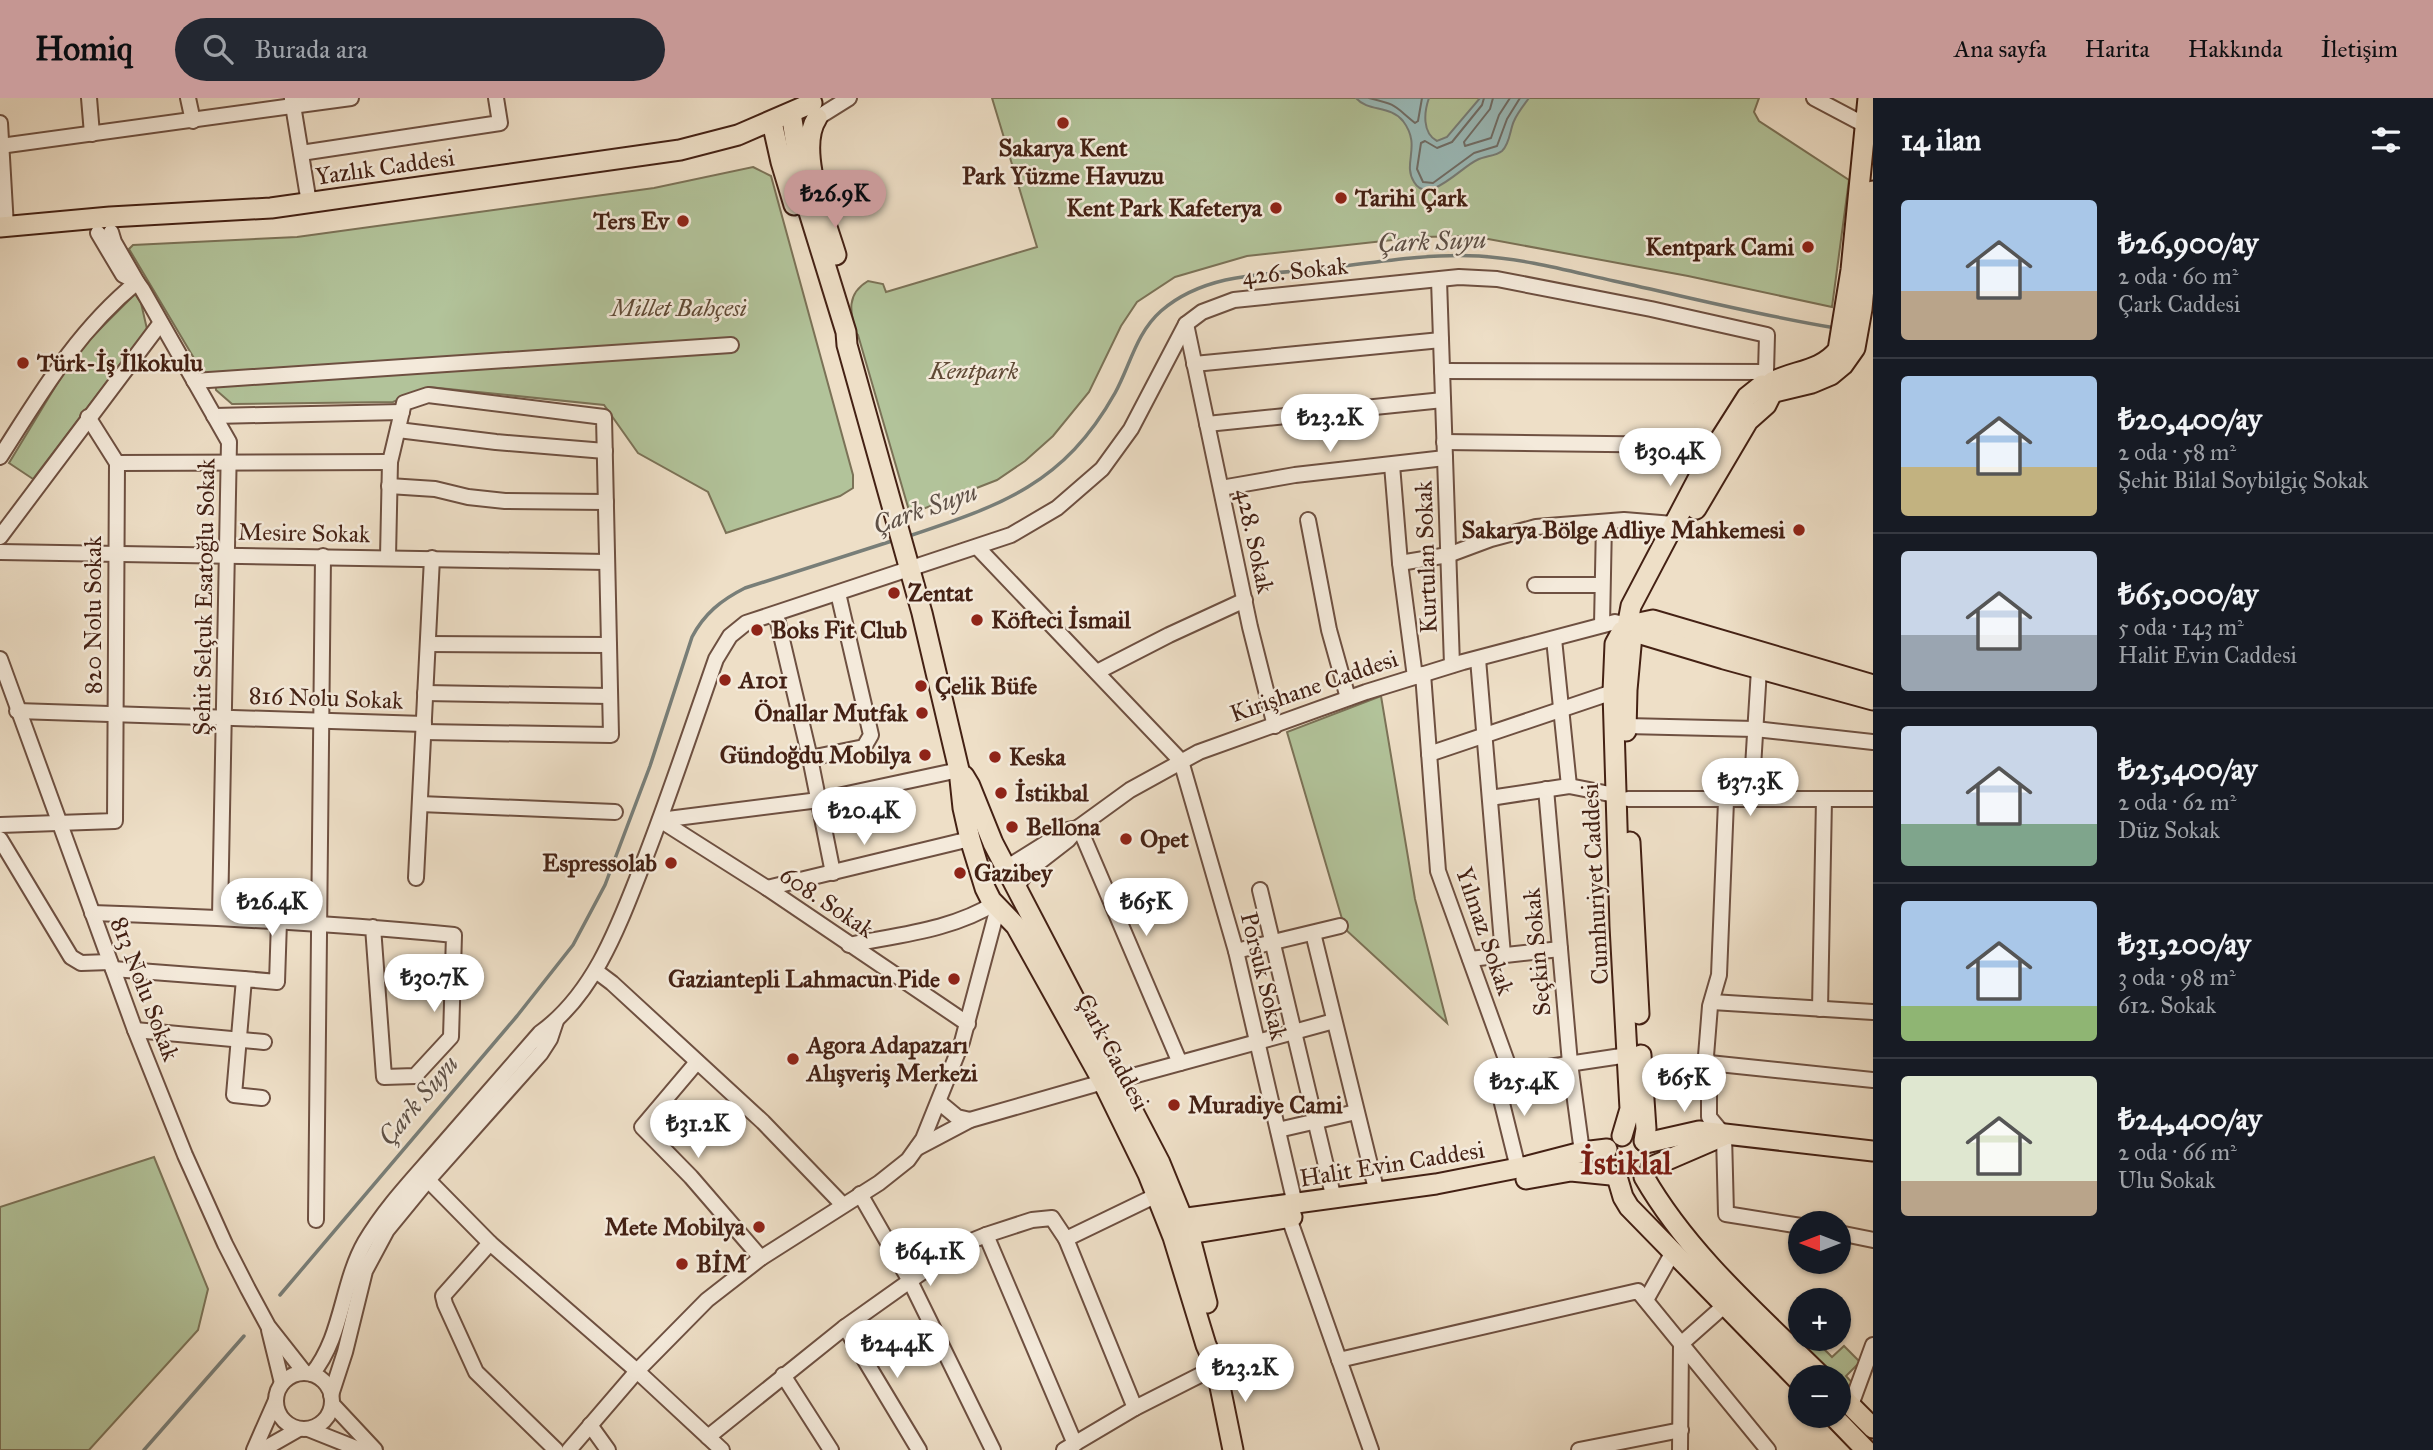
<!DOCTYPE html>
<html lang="tr">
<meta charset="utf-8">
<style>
body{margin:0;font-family:"IM FELL Great Primer",serif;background:#242831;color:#f1f3f6;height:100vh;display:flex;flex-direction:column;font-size:26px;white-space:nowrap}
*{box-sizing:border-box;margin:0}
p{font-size:23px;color:#9ea1a6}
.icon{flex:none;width:38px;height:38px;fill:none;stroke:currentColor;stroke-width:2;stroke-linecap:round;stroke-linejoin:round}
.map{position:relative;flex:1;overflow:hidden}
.details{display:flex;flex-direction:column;background:#171b24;width:560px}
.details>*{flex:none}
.needle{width:46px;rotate:270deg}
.buttons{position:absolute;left:1788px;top:1113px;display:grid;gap:14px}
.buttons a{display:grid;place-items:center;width:63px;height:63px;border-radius:50%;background:#171b24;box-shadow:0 2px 5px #0004;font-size:35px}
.price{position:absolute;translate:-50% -60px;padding:0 16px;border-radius:24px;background:#fff;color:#222;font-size:23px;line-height:46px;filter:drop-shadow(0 2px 4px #0008)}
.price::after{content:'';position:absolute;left:50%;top:42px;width:21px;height:16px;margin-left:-10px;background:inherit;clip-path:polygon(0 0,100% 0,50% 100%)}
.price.active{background:#c59692;color:#111}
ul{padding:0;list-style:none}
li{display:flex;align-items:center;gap:21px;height:175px;padding:0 28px}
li+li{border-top:2px solid #363941}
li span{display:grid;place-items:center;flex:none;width:196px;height:140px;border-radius:7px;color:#555}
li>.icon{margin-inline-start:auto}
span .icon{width:84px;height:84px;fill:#fffc;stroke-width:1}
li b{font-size:30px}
h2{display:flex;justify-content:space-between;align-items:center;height:84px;padding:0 28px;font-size:30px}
header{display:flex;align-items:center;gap:42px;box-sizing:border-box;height:98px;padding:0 35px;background:#c59692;color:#111}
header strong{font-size:33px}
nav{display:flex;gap:38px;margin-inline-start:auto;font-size:24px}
.search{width:490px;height:63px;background:#242831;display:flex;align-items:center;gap:18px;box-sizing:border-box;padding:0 24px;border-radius:38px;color:#9ea1a6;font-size:26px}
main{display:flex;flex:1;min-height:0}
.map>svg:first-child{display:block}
.green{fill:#b2c39a;stroke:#7b7257;stroke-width:2}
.water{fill:#9bbcbb;stroke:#787e78;stroke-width:2}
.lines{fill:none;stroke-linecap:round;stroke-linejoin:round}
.shore{stroke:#706e68;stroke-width:2}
.stream{stroke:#787e78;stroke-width:3.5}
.minor-casing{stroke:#6e5041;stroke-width:18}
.major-casing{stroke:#442114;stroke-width:23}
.minor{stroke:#f4eadb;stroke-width:14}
.major{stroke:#eedfc7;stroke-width:19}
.poi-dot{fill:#8f2418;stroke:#f4eadb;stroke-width:2.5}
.labels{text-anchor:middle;stroke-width:5;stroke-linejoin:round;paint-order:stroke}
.poi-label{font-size:24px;font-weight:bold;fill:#442114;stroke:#f4eadb;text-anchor:start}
.street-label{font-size:24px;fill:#442114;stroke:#f4eadb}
.park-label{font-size:24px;font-style:italic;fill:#604a36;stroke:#f4eadb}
.water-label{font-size:26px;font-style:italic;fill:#5e5046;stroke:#f4eadb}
.district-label{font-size:32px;font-weight:bold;fill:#7a1f14;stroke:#f4eadb}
</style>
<header>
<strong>Homiq</strong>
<div class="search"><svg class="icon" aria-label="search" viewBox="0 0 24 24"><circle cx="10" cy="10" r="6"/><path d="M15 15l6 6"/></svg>Burada ara</div>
<nav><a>Ana sayfa</a><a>Harita</a><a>Hakkında</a><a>İletişim</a></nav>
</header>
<main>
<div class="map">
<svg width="1873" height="1352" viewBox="0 0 1873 1352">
<rect width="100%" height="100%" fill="#eedfc7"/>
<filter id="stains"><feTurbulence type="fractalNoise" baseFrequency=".00286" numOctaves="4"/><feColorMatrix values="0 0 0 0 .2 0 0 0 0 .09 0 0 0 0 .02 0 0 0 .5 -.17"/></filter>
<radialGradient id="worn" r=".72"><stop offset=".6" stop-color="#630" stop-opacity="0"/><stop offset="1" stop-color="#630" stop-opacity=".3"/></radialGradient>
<!-- green -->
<g class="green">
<path d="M992,0h767l-5,14 5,9 90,59 -17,127 -144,-31 -216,-40 -52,1 -173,19 -72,21 -38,25 -16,24 -32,66 -36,44 -28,25 -28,19 -87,34 -52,-179 -2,-2c-6,-21 -10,-39 12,-52l15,3 3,8 151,-45z"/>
<path d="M753,69l18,9 82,299v13l-13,8 -114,37 -18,-41 -70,-39 -34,-48 -175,-18 -36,15 -161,2 -16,-14 -1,-16 -11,1 -75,-126 4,-4 164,-8 357,-49z"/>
<path d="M135,196l6,9 6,26 -114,150 -24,-16 54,-89 24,-32z"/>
<path d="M1381,598l34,203 32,124 -102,-94 -58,-197z"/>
<path d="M154,1059l54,132 -10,41 -109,120h-89v-243z"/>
<path d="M1799,1224l2,2v15h13l18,18 12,-11 16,16 -14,14 9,10 -3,5 -5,-1 -8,-8v-5h-4l-45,-46z"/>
</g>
<!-- water -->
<path class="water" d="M1356,0h73c-5,14 -7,35 8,43l10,-4 33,-39h49c-5,7 -11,14 -15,23 -4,8 -4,23 -12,30 -6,5 -17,5 -25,9 -16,7 -49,46 -63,22 -12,-19 8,-36 -11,-61 -13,-16 -35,-9 -47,-23z"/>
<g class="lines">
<!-- shore -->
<g class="shore">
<path d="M1369,0c29,7 24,7 46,25l3,-2 4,-23"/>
<path d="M1484,0l-2,7 -30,37 -15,6 -12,-7 -4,2 -4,26 6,13 10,1 41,-30 23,-7 10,-27 13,-21"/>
<path d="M1493,0l-3,11 -26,33 1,4 26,-8 8,-23 11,-17"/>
</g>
<!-- stream -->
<g class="stream">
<path d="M909,438c93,-31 155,-52 206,-143 15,-27 21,-60 46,-82 41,-36 99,-37 150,-41 56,-6 112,-17 168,-14 47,3 90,15 135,25 74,16 148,35 222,47"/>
<path d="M280,1197l237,-279 56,-71 32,-60 45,-119 42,-129c12,-23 29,-37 53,-49l150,-48"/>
<path d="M144,1352l100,-114"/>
</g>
<!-- minor casing -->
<g class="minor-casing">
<g id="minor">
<path d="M89,0l3,36"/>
<path d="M188,0l5,23"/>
<path d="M1814,0l51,27"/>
<path d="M292,1l17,104"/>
<path d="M817,20l32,-20"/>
<path d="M0,25l6,104"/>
<path d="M0,48l351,-48"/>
<path d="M301,55l199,-30 -4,-25"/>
<path d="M98,135l25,42 14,7 5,7 87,153 -9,475"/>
<path d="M1439,182l13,385"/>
<path d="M1186,226l64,303 25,99"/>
<path d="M1194,266l247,-24"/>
<path d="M1442,273l324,1"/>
<path d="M194,283l537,-36"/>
<path d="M214,318l188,-4"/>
<path d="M1207,326l236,-24"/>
<path d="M398,332l98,12 109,9"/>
<path d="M1444,344l245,3 23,7"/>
<path d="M0,359c41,-64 77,-126 137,-175l-23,-40 -3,-10"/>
<path d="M117,365l273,-1"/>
<path d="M1392,367l8,98 15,114"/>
<path d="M389,388l46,3 33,8 37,4 101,1"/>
<path d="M1221,390l74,-13 150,-17"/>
<path d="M1308,422l21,110 19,68"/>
<path d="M0,439l160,-213"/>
<path d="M977,449l204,214 55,190 59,253"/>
<path d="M0,454l607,10"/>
<path d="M388,459l2,-95 14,-59 24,-8 176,22 7,318 -187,-3"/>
<path d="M1400,465l48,-8 43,-16 45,-12 88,-7 49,4"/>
<path d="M1535,487h67"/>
<path d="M776,516l34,144 23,115"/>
<path d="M1602,527l2,-103"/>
<path d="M1554,541l15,147"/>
<path d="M428,546l181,1"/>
<path d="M0,561l135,371 50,125 40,89 23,45 20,37 37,47"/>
<path d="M1478,561l25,296"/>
<path d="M1097,574l72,-37 76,-35"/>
<path d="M1423,576l15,197 73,202"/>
<path d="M425,595l185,3"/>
<path d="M17,613l407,13"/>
<path d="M1626,628l129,3 118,13"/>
<path d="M1429,656l184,-62"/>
<path d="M810,660l54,-11 7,-12 -33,-142"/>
<path d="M1546,691l24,274 12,89"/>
<path d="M1490,700l79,-12 46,9"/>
<path d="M1628,701h245"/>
<path d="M1751,702l8,-131"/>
<path d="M1726,703l-7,174 -9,31 -4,50 3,7v54l15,18 2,79 75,12"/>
<path d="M420,706l195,8"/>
<path d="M660,722l107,68 201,136"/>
<path d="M660,722l159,-20 140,-30"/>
<path d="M0,727l115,-4 2,-358 -29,-46"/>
<path d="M1079,729l101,236"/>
<path d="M0,741l71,118 10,6 29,-1"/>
<path d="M1006,770l61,-38 11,-2"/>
<path d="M416,780l16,-320"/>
<path d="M1017,788l11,-15 40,-31 11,-13 51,-37 69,-38 167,-60 97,-30 152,-40 9,2"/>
<path d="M767,790l203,-49"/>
<path d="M1260,792l74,309"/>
<path d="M92,815c121,4 241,10 362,22l-3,102 -36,39 -31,1 -11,-150"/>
<path d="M1313,835l64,260"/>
<path d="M849,847c48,-10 104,-15 146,-42"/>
<path d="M1236,853l104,-25"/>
<path d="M1470,861l90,-10"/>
<path d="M113,871l131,10"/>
<path d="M596,873l16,12 151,139 80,83"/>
<path d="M1712,904l161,10"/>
<path d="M1820,911l4,-210"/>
<path d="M135,932l129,12"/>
<path d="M697,964l-55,65 49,50 70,81"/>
<path d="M1709,965l164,17"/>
<path d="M1118,982l216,-59"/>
<path d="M262,1000l-28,-3 10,-116 33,3 2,-61"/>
<path d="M939,1004l18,15 13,3"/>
<path d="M1278,1032l78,-18"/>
<path d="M917,1050l53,-28 133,-38"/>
<path d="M1518,1070l-23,-93 133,-20"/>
<path d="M428,1082l62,63 147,128 85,79"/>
<path d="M860,1096l50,87 83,169"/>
<path d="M1289,1120l82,232"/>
<path d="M316,1122l7,-664"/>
<path d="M1839,1135l34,7"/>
<path d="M986,1137l89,209"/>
<path d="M1066,1141l69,169"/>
<path d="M490,1145l-47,53 2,8 31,68 80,78"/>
<path d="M1646,1202l27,-48"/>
<path d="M845,1229l74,123"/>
<path d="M269,1232l13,53"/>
<path d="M1339,1262l299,-69 130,159"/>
<circle cx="304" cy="1303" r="28"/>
<path d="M312,1276c31,-38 29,-90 53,-132 20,-34 47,-62 73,-92 34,-39 68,-78 102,-117 57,-41 81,-114 106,-177 25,-65 47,-131 70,-197l14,-23 16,-13 265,-88 46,-27 45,-39 29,-40 55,-105 16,-12 32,-12 225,-23 38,2 154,30 116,26 -1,37 4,10"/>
<path d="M783,1277l48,75"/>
<path d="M331,1297l14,-43 20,-81 22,-41 41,-50 113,-127 9,-14 6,-18"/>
<path d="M332,1306l43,46"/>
<path d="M1851,1307l22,-60"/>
<path d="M590,1327l18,25"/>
<path d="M308,1331l53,21"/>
<path d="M708,1339l137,-110 114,-81 27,-11 46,-15 20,-2 14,21 91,-44"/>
<path d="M254,1352l22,-50"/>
<path d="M262,1352l37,-21"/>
<path d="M569,1352l68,-79 70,-71 54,-42 118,-75 29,-23 15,-21 39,-97 36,-135"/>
<path d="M1064,1352l71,-42 81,-41"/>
<path d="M1579,1352l102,-20"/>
<path d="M1680,1352l1,-106 44,-39"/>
</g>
</g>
<!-- major casing -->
<g class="major-casing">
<g id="major">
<path d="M791,15l13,83 42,136 1,13 75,268 37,157 4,38 7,31 15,49 6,12 25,26 87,156 45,92 25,63 33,108 10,22 17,83"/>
<path d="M817,20c-21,32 9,103 19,137"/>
<path d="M772,24l9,40 13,43"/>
<path d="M0,129l110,-10 161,-9 409,-58 58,-15 74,-32"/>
<path d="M1772,284c23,-12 48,-10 66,-32l13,-80 17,-172"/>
<path d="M1775,294l37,-9 19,-8 12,-10 12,-17 7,-39 11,-118"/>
<path d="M1696,411l52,-88 18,-16 5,-10"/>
<path d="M1628,524l3,-16 81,-154 35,-55 15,-12"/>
<path d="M1634,526l19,-4 220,65"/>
<path d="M1634,534l90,27 149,41"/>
<path d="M1626,633l1,-41 5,-55"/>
<path d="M964,678l6,10 23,57 167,320 29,71 18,69"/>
<path d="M1630,744l9,172"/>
<path d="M1641,957l5,74 -2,12"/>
<path d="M1622,1038l8,-27 -10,-183 -7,-234 2,-48 7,-13"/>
<path d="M1646,1045l53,-12 174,20"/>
<path d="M1651,1069l72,-31"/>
<path d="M1644,1079c45,78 114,137 178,200"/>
<path d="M1526,1081l45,-8 40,4"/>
<path d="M1618,1082l5,17 6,10 172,176"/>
<path d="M1173,1122l263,-36 92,-18 54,-14 25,-3"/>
<path d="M1177,1138l115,-19"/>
<path d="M1839,1296l34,34"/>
<path d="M1833,1318l33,34"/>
</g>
</g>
<!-- minor -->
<use href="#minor" class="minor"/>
<!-- major -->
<use href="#major" class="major"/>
</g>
<!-- markers -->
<g class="poi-dot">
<circle cx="1063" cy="25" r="7"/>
<circle cx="1341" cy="100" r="7"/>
<circle cx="1276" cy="110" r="7"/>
<circle cx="683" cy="123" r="7"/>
<circle cx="1808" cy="149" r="7"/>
<circle cx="23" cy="265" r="7"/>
<circle cx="1799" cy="432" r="7"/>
<circle cx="894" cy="495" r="7"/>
<circle cx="977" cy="522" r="7"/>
<circle cx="757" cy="532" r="7"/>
<circle cx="725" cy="582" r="7"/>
<circle cx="921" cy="588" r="7"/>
<circle cx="922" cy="615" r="7"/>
<circle cx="925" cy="657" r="7"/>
<circle cx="995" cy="659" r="7"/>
<circle cx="1001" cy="695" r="7"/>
<circle cx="1012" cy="729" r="7"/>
<circle cx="1126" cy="741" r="7"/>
<circle cx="671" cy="765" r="7"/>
<circle cx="960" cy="775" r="7"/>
<circle cx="954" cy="881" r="7"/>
<circle cx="793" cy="961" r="7"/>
<circle cx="1174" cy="1007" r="7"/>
<circle cx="759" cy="1129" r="7"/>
<circle cx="682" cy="1166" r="7"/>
</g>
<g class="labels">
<!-- poi labels -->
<g class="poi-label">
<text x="1063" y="58" text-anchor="middle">Sakarya Kent<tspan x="1063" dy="28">Park Yüzme Havuzu</tspan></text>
<text x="1355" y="108">Tarihi Çark</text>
<text x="1262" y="118" text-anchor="end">Kent Park Kafeterya</text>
<text x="669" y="131" text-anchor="end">Ters Ev</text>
<text x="1794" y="157" text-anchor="end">Kentpark Cami</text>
<text x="37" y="273">Türk-İş İlkokulu</text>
<text x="1785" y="440" text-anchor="end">Sakarya Bölge Adliye Mahkemesi</text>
<text x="908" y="503">Zentat</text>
<text x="991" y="530">Köfteci İsmail</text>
<text x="771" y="540">Boks Fit Club</text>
<text x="739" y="590">A101</text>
<text x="935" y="596">Çelik Büfe</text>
<text x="908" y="623" text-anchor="end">Önallar Mutfak</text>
<text x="911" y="665" text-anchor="end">Gündoğdu Mobilya</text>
<text x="1009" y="667">Keska</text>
<text x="1015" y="703">İstikbal</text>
<text x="1026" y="737">Bellona</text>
<text x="1140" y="749">Opet</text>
<text x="657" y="773" text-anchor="end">Espressolab</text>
<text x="974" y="783">Gazibey</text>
<text x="940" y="889" text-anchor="end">Gaziantepli Lahmacun Pide</text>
<text x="807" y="955">Agora Adapazarı<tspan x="807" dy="28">Alışveriş Merkezi</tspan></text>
<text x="1188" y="1015">Muradiye Cami</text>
<text x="745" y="1137" text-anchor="end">Mete Mobilya</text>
<text x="696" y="1174">BİM</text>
</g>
<!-- street labels -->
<g class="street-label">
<text transform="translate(385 69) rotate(-8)" y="8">Yazlık Caddesi</text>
<text transform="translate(1295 173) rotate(-6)" y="8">426. Sokak</text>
<text transform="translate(304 435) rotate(1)" y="8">Mesire Sokak</text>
<text transform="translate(1255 443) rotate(78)" y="8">428. Sokak</text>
<text transform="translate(1426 459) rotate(-92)" y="8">Kurtulan Sokak</text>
<text transform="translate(204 499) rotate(-89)" y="8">Şehit Selçuk Esatoğlu Sokak</text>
<text transform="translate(93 517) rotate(-90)" y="8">820 Nolu Sokak</text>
<text transform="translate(1314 588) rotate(-19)" y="8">Kirişhane Caddesi</text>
<text transform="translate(326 600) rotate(2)" y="8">816 Nolu Sokak</text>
<text transform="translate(1595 786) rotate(-93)" y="8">Cumhuriyet Caddesi</text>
<text transform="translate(827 804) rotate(34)" y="8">608. Sokak</text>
<text transform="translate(1485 833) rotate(71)" y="8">Yılmaz Sokak</text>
<text transform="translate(1537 854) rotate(-95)" y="8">Seçkin Sokak</text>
<text transform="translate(1264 878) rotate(76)" y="8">Porsuk Sokak</text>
<text transform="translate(145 891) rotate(69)" y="8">813 Nolu Sokak</text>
<text transform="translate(1113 954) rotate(62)" y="8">Çark Caddesi</text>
<text transform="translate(1392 1066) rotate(-9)" y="8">Halit Evin Caddesi</text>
</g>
<!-- park labels -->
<g class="park-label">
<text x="679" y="218">Millet Bahçesi</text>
<text x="974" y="281">Kentpark</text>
</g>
<!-- water labels -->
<g class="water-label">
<text transform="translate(1432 143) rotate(-2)" y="9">Çark Suyu</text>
<text transform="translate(925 410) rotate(-19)" y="9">Çark Suyu</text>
<text transform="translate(418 1002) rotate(-50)" y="9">Çark Suyu</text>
</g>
<!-- district labels -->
<g class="district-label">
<text x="1626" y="1076">İstiklal</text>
</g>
</g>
<rect width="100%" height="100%" filter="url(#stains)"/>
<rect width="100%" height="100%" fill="url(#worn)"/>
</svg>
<div class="buttons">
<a><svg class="needle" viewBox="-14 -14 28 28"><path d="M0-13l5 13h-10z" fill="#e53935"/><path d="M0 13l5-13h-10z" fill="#9ea1a6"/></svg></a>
<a>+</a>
<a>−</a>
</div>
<b class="price active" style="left:835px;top:132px">₺26.9K</b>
<b class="price" style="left:1330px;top:356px">₺23.2K</b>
<b class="price" style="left:1670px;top:390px">₺30.4K</b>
<b class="price" style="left:1750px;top:720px">₺37.3K</b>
<b class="price" style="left:864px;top:749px">₺20.4K</b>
<b class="price" style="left:272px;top:840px">₺26.4K</b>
<b class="price" style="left:1146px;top:840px">₺65K</b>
<b class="price" style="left:434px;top:916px">₺30.7K</b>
<b class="price" style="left:1684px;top:1016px">₺65K</b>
<b class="price" style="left:1524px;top:1020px">₺25.4K</b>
<b class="price" style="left:698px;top:1062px">₺31.2K</b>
<b class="price" style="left:930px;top:1190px">₺64.1K</b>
<b class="price" style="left:897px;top:1282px">₺24.4K</b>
<b class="price" style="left:1245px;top:1306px">₺23.2K</b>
</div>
<section class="details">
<h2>14 ilan<svg class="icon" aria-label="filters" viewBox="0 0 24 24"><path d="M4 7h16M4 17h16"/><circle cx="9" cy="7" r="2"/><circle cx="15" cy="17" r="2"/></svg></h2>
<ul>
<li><span style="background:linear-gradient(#a9c7e8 65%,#b9a48a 0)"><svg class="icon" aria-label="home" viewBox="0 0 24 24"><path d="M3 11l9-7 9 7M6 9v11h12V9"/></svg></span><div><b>₺26,900/ay</b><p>2 oda · 60 m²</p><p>Çark Caddesi</p></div></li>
<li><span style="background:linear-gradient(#a9c7e8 65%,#c2b280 0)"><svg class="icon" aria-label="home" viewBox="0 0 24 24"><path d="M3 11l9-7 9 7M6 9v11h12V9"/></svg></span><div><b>₺20,400/ay</b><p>2 oda · 58 m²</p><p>Şehit Bilal Soybilgiç Sokak</p></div></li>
<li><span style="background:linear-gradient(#c9d6e8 60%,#9aa5b1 0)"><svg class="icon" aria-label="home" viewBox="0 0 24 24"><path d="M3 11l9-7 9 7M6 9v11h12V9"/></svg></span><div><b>₺65,000/ay</b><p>5 oda · 143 m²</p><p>Halit Evin Caddesi</p></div></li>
<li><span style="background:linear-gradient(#c9d6e8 70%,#7fa58c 0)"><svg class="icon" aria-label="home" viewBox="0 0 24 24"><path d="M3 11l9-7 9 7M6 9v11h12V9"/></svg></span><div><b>₺25,400/ay</b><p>2 oda · 62 m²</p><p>Düz Sokak</p></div></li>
<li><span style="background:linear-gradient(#a9c7e8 75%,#8fb573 0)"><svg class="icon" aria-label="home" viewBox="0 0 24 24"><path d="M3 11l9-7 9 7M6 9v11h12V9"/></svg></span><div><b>₺31,200/ay</b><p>3 oda · 98 m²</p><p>612. Sokak</p></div></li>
<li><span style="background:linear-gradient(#dfe7d0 75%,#b9a48a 0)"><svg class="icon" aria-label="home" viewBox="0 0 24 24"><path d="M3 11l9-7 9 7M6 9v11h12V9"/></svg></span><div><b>₺24,400/ay</b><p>2 oda · 66 m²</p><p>Ulu Sokak</p></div></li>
</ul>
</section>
</main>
